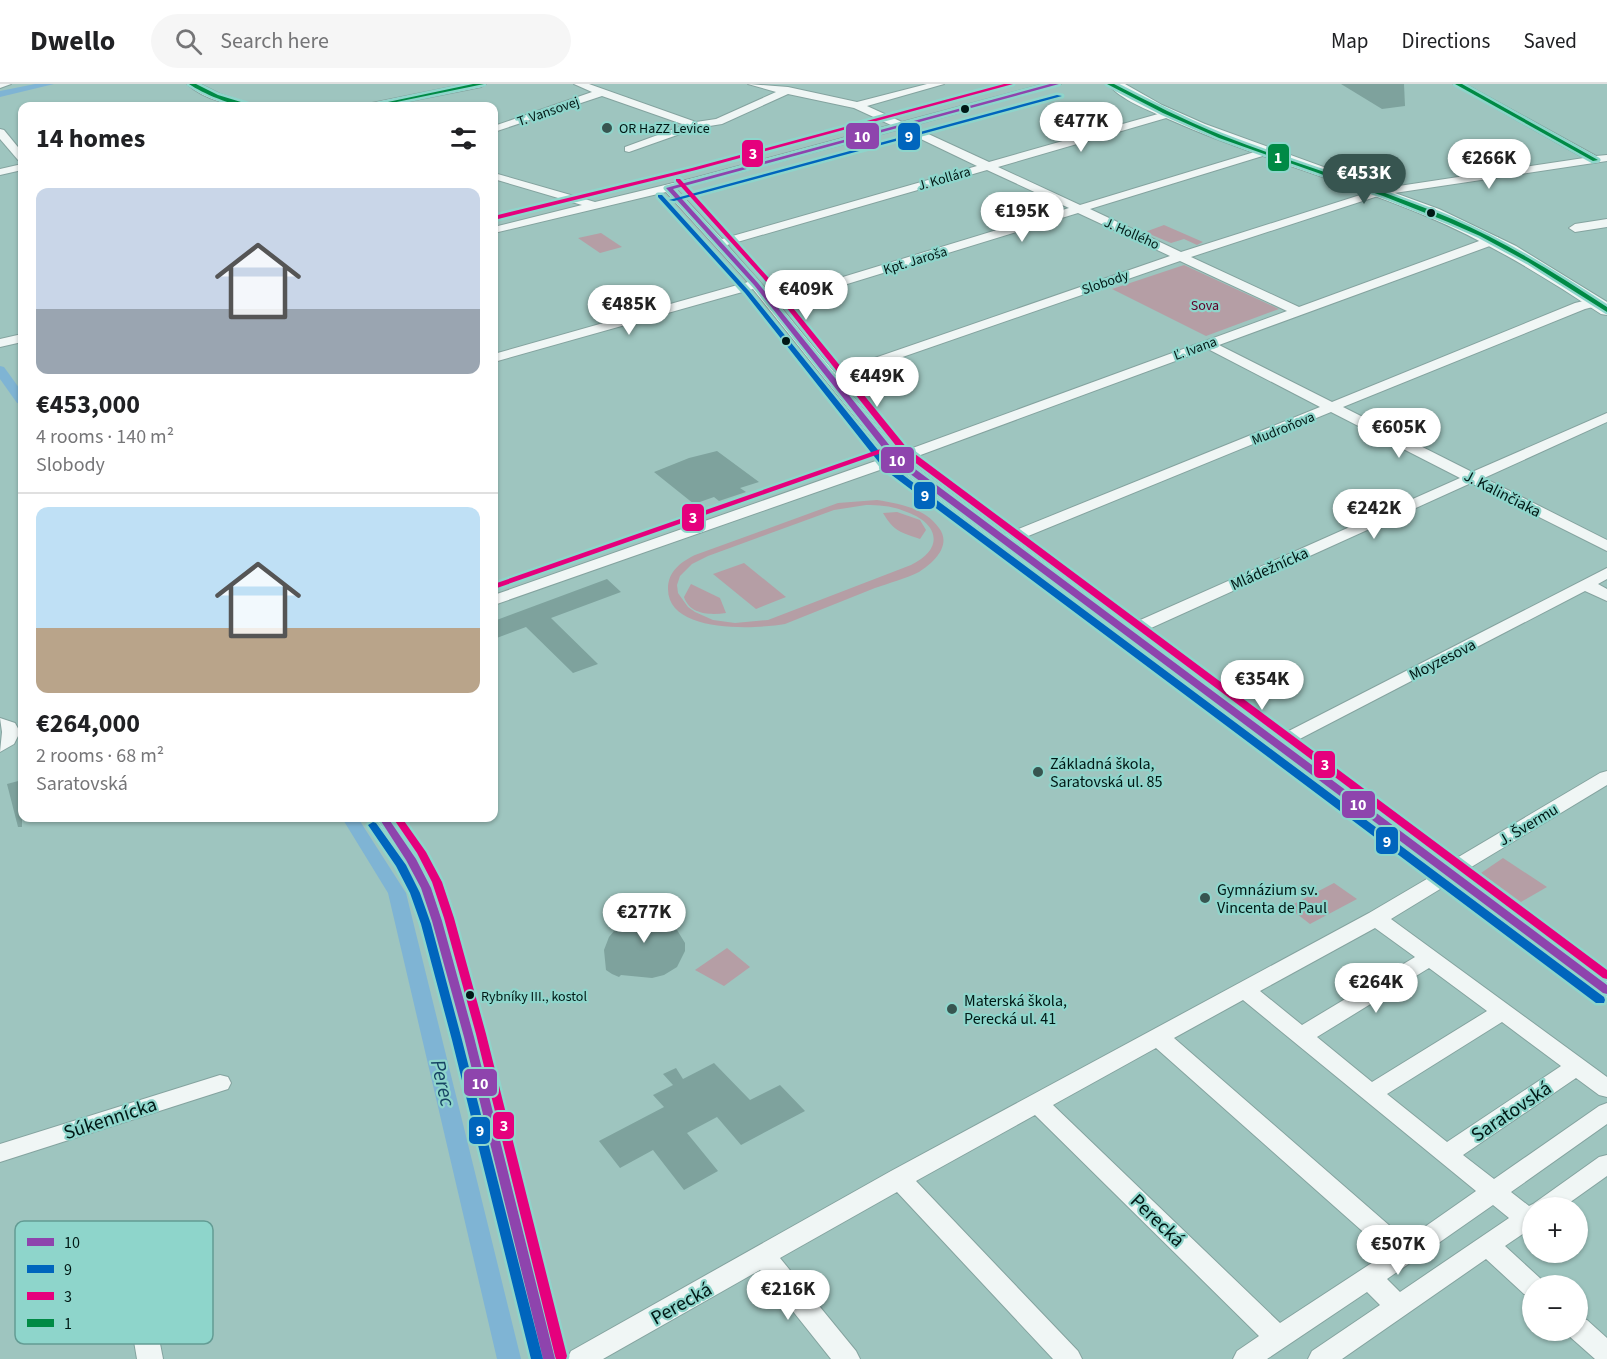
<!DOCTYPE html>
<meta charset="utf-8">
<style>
body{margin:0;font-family:"Source Sans 3",sans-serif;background:#f6f6f6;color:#202124;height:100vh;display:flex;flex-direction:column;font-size:22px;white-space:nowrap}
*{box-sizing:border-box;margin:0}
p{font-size:20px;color:#757577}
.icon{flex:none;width:33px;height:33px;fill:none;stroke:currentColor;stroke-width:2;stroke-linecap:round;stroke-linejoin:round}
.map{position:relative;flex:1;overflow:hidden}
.details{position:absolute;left:18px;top:18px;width:480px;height:720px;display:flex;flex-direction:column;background:#fff;border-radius:12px;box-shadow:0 2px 4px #0004}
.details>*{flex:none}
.tools{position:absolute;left:1522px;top:1113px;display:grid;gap:12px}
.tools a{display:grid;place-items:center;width:66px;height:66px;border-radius:50%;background:#fff;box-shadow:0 2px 4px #0004;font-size:30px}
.price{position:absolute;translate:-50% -51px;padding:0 14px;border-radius:21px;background:#fff;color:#222;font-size:20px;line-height:39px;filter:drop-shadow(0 2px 3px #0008)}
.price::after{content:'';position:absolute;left:50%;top:36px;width:18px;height:14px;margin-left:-9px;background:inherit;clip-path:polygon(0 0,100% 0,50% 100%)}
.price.on{background:#375550;color:#fff}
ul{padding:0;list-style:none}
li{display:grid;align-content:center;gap:12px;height:318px;padding:0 18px}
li+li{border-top:2px solid #e0e0e0}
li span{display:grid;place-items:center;height:186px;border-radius:12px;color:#555}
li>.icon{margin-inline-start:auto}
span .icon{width:108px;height:108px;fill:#fffc;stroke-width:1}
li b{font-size:26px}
h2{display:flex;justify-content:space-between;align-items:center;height:72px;padding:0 18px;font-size:26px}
header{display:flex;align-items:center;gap:36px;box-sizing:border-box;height:84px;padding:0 30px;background:#fff;border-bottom:2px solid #e0e0e0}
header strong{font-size:28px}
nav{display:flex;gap:33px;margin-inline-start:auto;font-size:21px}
.search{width:420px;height:54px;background:#f6f6f6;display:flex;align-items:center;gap:15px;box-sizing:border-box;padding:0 21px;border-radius:33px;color:#757577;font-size:22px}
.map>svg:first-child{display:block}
.green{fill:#b59ea5;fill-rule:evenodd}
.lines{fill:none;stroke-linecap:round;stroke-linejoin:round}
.canal{fill:#7fb4d4;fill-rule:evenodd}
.building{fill:#7ea29d}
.street-casing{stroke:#84a39f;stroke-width:2}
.secondary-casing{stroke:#84a39f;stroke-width:2}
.street{fill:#f0f6f5;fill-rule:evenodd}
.secondary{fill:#f0f6f5;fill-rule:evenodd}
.bus-1-casing{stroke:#8ed5cb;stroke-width:5}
.bus-2-casing{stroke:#8ed5cb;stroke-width:5}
.bus-3-casing{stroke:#8ed5cb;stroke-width:5}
.bus-4-casing{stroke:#8ed5cb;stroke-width:5}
.bus-1{fill:#8e44ad;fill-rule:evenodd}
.bus-2{fill:#0065bd;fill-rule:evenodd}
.bus-3{fill:#e5007d;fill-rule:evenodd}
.bus-4{fill:#008a45;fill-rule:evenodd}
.bus-dot{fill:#001815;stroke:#8ed5cb;stroke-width:2}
.poi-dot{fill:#375550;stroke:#8ed5cb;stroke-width:2}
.labels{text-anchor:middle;stroke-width:4.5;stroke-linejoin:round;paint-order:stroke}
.far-street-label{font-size:14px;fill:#001815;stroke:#8ed5cb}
.far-poi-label{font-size:14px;fill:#001815;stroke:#8ed5cb;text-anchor:start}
.far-park-label{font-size:14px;fill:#5f0128;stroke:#8ed5cb}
.bus-label{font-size:14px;fill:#001815;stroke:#8ed5cb;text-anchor:start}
.street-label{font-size:16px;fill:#001815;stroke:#8ed5cb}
.poi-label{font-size:16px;fill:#001815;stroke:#8ed5cb;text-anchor:start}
.near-street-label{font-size:20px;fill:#001815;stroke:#8ed5cb}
.near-water-label{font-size:21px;font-style:italic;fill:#164263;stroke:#8ed5cb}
.key{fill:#8ed5cb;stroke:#639c94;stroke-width:1.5}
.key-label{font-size:16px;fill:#001815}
.line-badge{stroke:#8ed5cb;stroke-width:2}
.badge-label{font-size:16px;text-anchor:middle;font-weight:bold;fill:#fff}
</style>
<header>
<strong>Dwello</strong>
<div class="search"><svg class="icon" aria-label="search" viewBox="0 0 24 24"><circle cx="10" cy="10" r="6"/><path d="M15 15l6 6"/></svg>Search here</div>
<nav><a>Map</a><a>Directions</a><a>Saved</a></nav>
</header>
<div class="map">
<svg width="1607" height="1275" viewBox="0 0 1607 1275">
<rect width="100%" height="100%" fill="#9ec5bf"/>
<!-- green -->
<g class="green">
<path d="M1164,141l39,17 -6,3 -13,-6 -13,4 -26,-11z"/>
<path d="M601,149l21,14 -22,6 -22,-15z"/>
<path d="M1184,181l95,44 -73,27 -94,-47z"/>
<path d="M877,416c23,4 48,8 62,28 13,17 -5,35 -20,44 -14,7 -30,11 -44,16 -30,12 -60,24 -90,36 -29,5 -117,10 -117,-35 0,-18 13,-27 27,-34l143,-52zM866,421c13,0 26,1 38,6 34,11 42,37 7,54l-143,55 -33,3 -22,-3 -18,-8 -7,-5 -10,-14 -1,-8 3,-9 12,-12 16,-8 126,-46z"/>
<path d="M897,428l23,8 6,10 -6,9c-19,-7 -26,-7 -37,-26z"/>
<path d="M744,479l42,34 -30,12 -43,-35z"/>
<path d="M691,500l29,14 6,15c-16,2 -36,2 -42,-16z"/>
<path d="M1503,774l44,29 -26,15 -40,-29z"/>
<path d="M1334,799l23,16 -47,25 -22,-17z"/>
<path d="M727,864l23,19 -26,19 -29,-16z"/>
</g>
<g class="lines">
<!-- canal -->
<g class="canal">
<path d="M35,0h19l-54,13v-6z"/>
<path d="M0,282l4,1 18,25v12l-5,-1 -17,-24z"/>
<path d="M342,734h16l48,75 115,466h-24l-109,-466z"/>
</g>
</g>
<!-- building -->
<g class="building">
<path d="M1341,0h63l1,22 -23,3z"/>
<path d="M1342,75l53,18 -2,8 -31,-6 -37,-14z"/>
<path d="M717,367l42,31 -19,6 6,4 -27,9 -5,-4 -20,7 -40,-32 35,-14z"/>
<path d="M607,495l14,13 -70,26 47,46 -25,9 -47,-46 -32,12v-18z"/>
<path d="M22,696v47h-4l-11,-43z"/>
<path d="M657,821l14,2 -8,15 14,8 8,13v8l-8,16 -13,8 -12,3 -31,-3 -2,2 -7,-3 -6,-4 -2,-20 5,-13 11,-13 -7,-7 3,-1 -2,-2 28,-8z"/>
<path d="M714,979l36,37 30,-15 25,26 -64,34 -24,-28 -30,16 31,38 -34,19 -31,-40 -33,18 -21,-27 65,-34 -11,-12 20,-10 -10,-11 13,-6 7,11z"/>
</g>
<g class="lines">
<!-- street casing -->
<g class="street-casing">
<g id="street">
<path d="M0,0h11l-11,4z"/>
<path d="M187,0h13l20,10 36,12c-21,2 -53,-7 -69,-22z"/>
<path d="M466,0h20l-5,3 -96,19h-18l5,-3z"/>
<path d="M574,0h15l107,38 20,-3 60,-27 -28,-8 40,3 69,15 70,-18h17l-77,22 35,16 142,-38h17l-150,42 78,36 176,-50h8v4l-175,51 82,38 181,-55h8v4l-179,55 91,43 198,-63 205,-31 -131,-74h12l131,72 11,-1v6l-226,34 -190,62 108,50 191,-70h8v6l-279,102 113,57 243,-99 21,-5 5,1 1,3 -1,3 -16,4 -242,98 129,65 135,-59v9l-123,56 123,62v11l-136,-68 -331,150 139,103 328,-168v11l-9,5 9,5v12l-22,-10 -295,153 160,118 150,-89 7,-2v14l-144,87 144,107v19l-8,-3 -149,-112 -59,36 216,158v20l-8,-2 -23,-17 -113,77 31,24 105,-73 8,-3v21l-96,68 18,14 4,-2 66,-47 8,-2v21l-45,32h-29v19l-28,19 37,34 3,6h-12v11l-9,-3 -38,-35 -144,100h-34l4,-8 68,-46 -13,-13 -100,67h-34l4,-8 22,-15 -224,-221 -119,66 162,170 4,8h-29l-156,-167 -117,66 76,93 4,8h-29l-71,-89 -157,89h-36l4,-8 320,-180 478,-258 68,-40 -543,-408 -400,140v-10l393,-138 -134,-168 -259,73v-8l254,-72 -82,-90 -172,41v-6l88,-22 -88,-26v-6l101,29 99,-24 197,-53 -37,-17 -66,-14 -66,30 -25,4 -68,24 -4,-1v-4l60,-22 -83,-29 -108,36v-6l98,-34zM900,45l77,37 -255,73 -46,-50zM987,86l82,38 -295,90 -47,-53zM1078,129l92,43 -336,116 -55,-67zM1180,177l107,50 -388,142 -60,-74zM1208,265l112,58 -314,127 -99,-74zM1331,328l129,66 -331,147 -113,-84zM1375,844l40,29 -113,68 -42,-34zM1429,884l58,43 -115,71 -55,-45zM1243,916l233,191 -70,49 -232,-202zM1502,938l59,44 -114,76 -60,-48zM1156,964l231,205 -107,70 -227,-218zM1493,1121l16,13 -109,74 -13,-13z"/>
<path d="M0,45l4,1 18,22v9l-4,-1 -18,-21z"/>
<path d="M22,80v6l-22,5v-6z"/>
<path d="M1607,135v8l-32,5 -6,-4 6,-4z"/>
<path d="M22,250v8l-22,5v-8z"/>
<path d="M0,634l15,5 5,9 -6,12 -14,8 2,-20z"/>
<path d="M374,734h18l29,41 15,29 11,33 33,116 82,322h-26l-78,-322 -31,-116 -11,-33 -14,-28z"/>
<path d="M220,991l8,2 3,6 -3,6 -228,73v-18z"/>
<path d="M136,1188l9,3 3,7 15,77h-26l-13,-77 3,-7z"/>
<path d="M1578,1233l9,3 20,18v21h-12l-26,-23 -3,-6h12z"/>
</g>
</g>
<!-- secondary casing -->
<g class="secondary-casing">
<path id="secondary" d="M1108,0h17l37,21 43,19 234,85 77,37 91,56v13l-6,-1c-56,-37 -113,-72 -175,-98 -85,-36 -175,-60 -260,-98 -18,-8 -45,-18 -58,-34z"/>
</g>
<!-- street -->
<use href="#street" class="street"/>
<!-- secondary -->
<use href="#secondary" class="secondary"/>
<!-- bus-1 casing -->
<g class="bus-1-casing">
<g id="bus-1">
<path d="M1050,0h9l-386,105 85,94 141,174 708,528v9l-4,-1 -710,-532 -139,-176 -88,-97z"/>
<path d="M379,734h9l28,41 15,29 11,33 32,116 81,322h-12l-79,-322 -32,-116 -11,-33 -15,-28z"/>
</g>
</g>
<!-- bus-2 casing -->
<g class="bus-2-casing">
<g id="bus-2">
<path d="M1057,11l5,1 -388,105 -5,-1z"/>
<path d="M658,111h4l87,96 142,175 713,531 1,3 -1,3h-8l-711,-533 -140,-177 -87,-96z"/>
<path d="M373,738l3,1 30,42 14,28 11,31 31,116 81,319h-12l-79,-319 -31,-116 -11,-31 -14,-27 -28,-41z"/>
</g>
</g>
<!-- bus-3 casing -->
<g class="bus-3-casing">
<g id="bus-3">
<path d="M1004,0h9l-317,86 -202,50v-4l198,-48z"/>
<path d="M676,95h4l87,97 140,172 700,522v9l-4,-1 -702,-526 -138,-174 -87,-97z"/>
<path d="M889,362h6l1,2 -402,141v-5z"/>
<path d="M393,734h9l24,34 16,30 12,36 32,116 81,322 -1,3h-10l-1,-3 -79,-322 -32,-116 -12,-36 -15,-29z"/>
</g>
</g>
<!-- bus-4 casing -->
<g class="bus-4-casing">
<g id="bus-4">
<path d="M189,0h7l22,11 36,11c-18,2 -50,-12 -65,-22z"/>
<path d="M473,0h11l-107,22h-8z"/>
<path d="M1107,0h7c35,18 70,36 107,51 76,30 156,52 231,84 55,24 105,55 155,88v5l-79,-50 -48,-26 -32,-14 -65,-26 -164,-58 -56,-25z"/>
<path d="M1455,0h7l136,76 -5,1z"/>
</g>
</g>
<!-- bus-1 -->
<use href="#bus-1" class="bus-1"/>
<!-- bus-2 -->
<use href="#bus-2" class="bus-2"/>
<!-- bus-3 -->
<use href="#bus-3" class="bus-3"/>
<!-- bus-4 -->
<use href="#bus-4" class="bus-4"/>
</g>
<!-- markers -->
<g class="bus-dot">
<circle cx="965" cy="25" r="5"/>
<circle cx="1431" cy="129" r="5"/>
<circle cx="786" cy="257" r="5"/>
<circle cx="470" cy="911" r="5"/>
</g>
<g class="poi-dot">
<circle cx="607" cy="44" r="6"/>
<circle cx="1038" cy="688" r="6"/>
<circle cx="1205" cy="814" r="6"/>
<circle cx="952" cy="925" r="6"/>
</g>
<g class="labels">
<!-- far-street labels -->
<g class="far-street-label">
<text transform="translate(548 27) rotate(-19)" y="5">T. Vansovej</text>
<text transform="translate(944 94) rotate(-16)" y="5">J. Kollára</text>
<text transform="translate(1132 149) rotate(24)" y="5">J. Hollého</text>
<text transform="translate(915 176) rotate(-17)" y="5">Kpt. Jaroša</text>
<text transform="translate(1105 198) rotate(-19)" y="5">Slobody</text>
<text transform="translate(1195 264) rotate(-20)" y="5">Ľ. Ivana</text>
<text transform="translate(1283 344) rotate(-22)" y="5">Mudroňova</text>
</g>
<!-- far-poi labels -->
<g class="far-poi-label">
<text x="619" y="49">OR HaZZ Levice</text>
</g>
<!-- far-park labels -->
<g class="far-park-label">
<text x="1205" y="226">Sova</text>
</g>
<!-- bus labels -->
<g class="bus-label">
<text x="481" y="917">Rybníky III., kostol</text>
</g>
<!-- street labels -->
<g class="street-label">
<text transform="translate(1503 409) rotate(27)" y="6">J. Kalinčiaka</text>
<text transform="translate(1269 484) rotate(-24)" y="6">Mládežnícka</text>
<text transform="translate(1442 575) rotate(-27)" y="6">Moyzesova</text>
<text transform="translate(1528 740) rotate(-31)" y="6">J. Švermu</text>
</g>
<!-- poi labels -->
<g class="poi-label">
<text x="1050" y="685">Základná škola,<tspan x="1050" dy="18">Saratovská ul. 85</tspan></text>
<text x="1217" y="811">Gymnázium sv.<tspan x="1217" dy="18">Vincenta de Paul</tspan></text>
<text x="964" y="922">Materská škola,<tspan x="964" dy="18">Perecká ul. 41</tspan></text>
</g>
<!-- near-street labels -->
<g class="near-street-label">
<text transform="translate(1511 1027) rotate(-34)" y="7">Saratovská</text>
<text transform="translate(110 1034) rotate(-18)" y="7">Súkennícka</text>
<text transform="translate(1158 1136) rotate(44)" y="7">Perecká</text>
<text transform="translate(681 1219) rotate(-29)" y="7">Perecká</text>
</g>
<!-- near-water labels -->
<g class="near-water-label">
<text transform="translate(443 999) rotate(77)" y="7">Perec</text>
</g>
</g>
<!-- legend -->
<rect x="15" y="1137" width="198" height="123" rx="9" class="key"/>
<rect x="27" y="1154" width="27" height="8" fill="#8e44ad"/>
<rect x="27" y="1181" width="27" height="8" fill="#0065bd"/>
<rect x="27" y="1208" width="27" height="8" fill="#e5007d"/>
<rect x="27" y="1235" width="27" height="8" fill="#008a45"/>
<g class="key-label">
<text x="64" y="1164">10</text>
<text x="64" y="1191">9</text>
<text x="64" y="1218">3</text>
<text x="64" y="1245">1</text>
</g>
<g class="line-badge">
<rect x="845" y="38" width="35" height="28" rx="6" fill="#8e44ad"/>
<rect x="897" y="38" width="24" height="29" rx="6" fill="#0065bd"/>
<rect x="741" y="55" width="23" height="29" rx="6" fill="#e5007d"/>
<rect x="1267" y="59" width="23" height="29" rx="6" fill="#008a45"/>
<rect x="880" y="362" width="35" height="28" rx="6" fill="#8e44ad"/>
<rect x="913" y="397" width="23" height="29" rx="6" fill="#0065bd"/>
<rect x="681" y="419" width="24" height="29" rx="6" fill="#e5007d"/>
<rect x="1313" y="666" width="23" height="29" rx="6" fill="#e5007d"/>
<rect x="1341" y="706" width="35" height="29" rx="6" fill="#8e44ad"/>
<rect x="1375" y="742" width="24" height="29" rx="6" fill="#0065bd"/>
<rect x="463" y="984" width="35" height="29" rx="6" fill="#8e44ad"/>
<rect x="492" y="1027" width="23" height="29" rx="6" fill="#e5007d"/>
<rect x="468" y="1032" width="23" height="29" rx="6" fill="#0065bd"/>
</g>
<g class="badge-label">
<text x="862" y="58">10</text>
<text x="909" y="58">9</text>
<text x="753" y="75">3</text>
<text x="1278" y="79">1</text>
<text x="897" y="382">10</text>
<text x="925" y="417">9</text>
<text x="693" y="439">3</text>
<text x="1325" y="686">3</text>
<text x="1358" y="726">10</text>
<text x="1387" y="763">9</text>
<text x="480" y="1005">10</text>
<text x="504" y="1047">3</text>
<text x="480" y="1052">9</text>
</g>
</svg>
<div class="tools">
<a>+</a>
<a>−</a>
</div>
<b class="price" style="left:1081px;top:69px">€477K</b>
<b class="price" style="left:1489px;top:106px">€266K</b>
<b class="price on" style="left:1364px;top:121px">€453K</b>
<b class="price" style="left:1022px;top:159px">€195K</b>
<b class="price" style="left:806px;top:237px">€409K</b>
<b class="price" style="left:629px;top:252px">€485K</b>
<b class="price" style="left:877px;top:324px">€449K</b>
<b class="price" style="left:1399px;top:375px">€605K</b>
<b class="price" style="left:1374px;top:456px">€242K</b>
<b class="price" style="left:1262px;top:627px">€354K</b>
<b class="price" style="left:644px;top:860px">€277K</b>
<b class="price" style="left:1376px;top:930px">€264K</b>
<b class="price" style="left:1398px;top:1192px">€507K</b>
<b class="price" style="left:788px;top:1237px">€216K</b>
<section class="details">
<h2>14 homes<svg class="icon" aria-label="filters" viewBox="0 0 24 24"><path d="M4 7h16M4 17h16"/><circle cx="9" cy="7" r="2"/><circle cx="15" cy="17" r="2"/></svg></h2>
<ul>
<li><span style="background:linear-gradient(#c9d6e8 65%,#9aa5b1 0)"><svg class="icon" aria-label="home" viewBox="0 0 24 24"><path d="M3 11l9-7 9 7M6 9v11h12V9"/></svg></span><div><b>€453,000</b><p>4 rooms · 140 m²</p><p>Slobody</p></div></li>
<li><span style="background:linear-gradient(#bfe0f5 65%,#b9a48a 0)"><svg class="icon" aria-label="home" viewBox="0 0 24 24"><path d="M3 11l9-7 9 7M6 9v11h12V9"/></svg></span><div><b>€264,000</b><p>2 rooms · 68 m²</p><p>Saratovská</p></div></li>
</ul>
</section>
</div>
